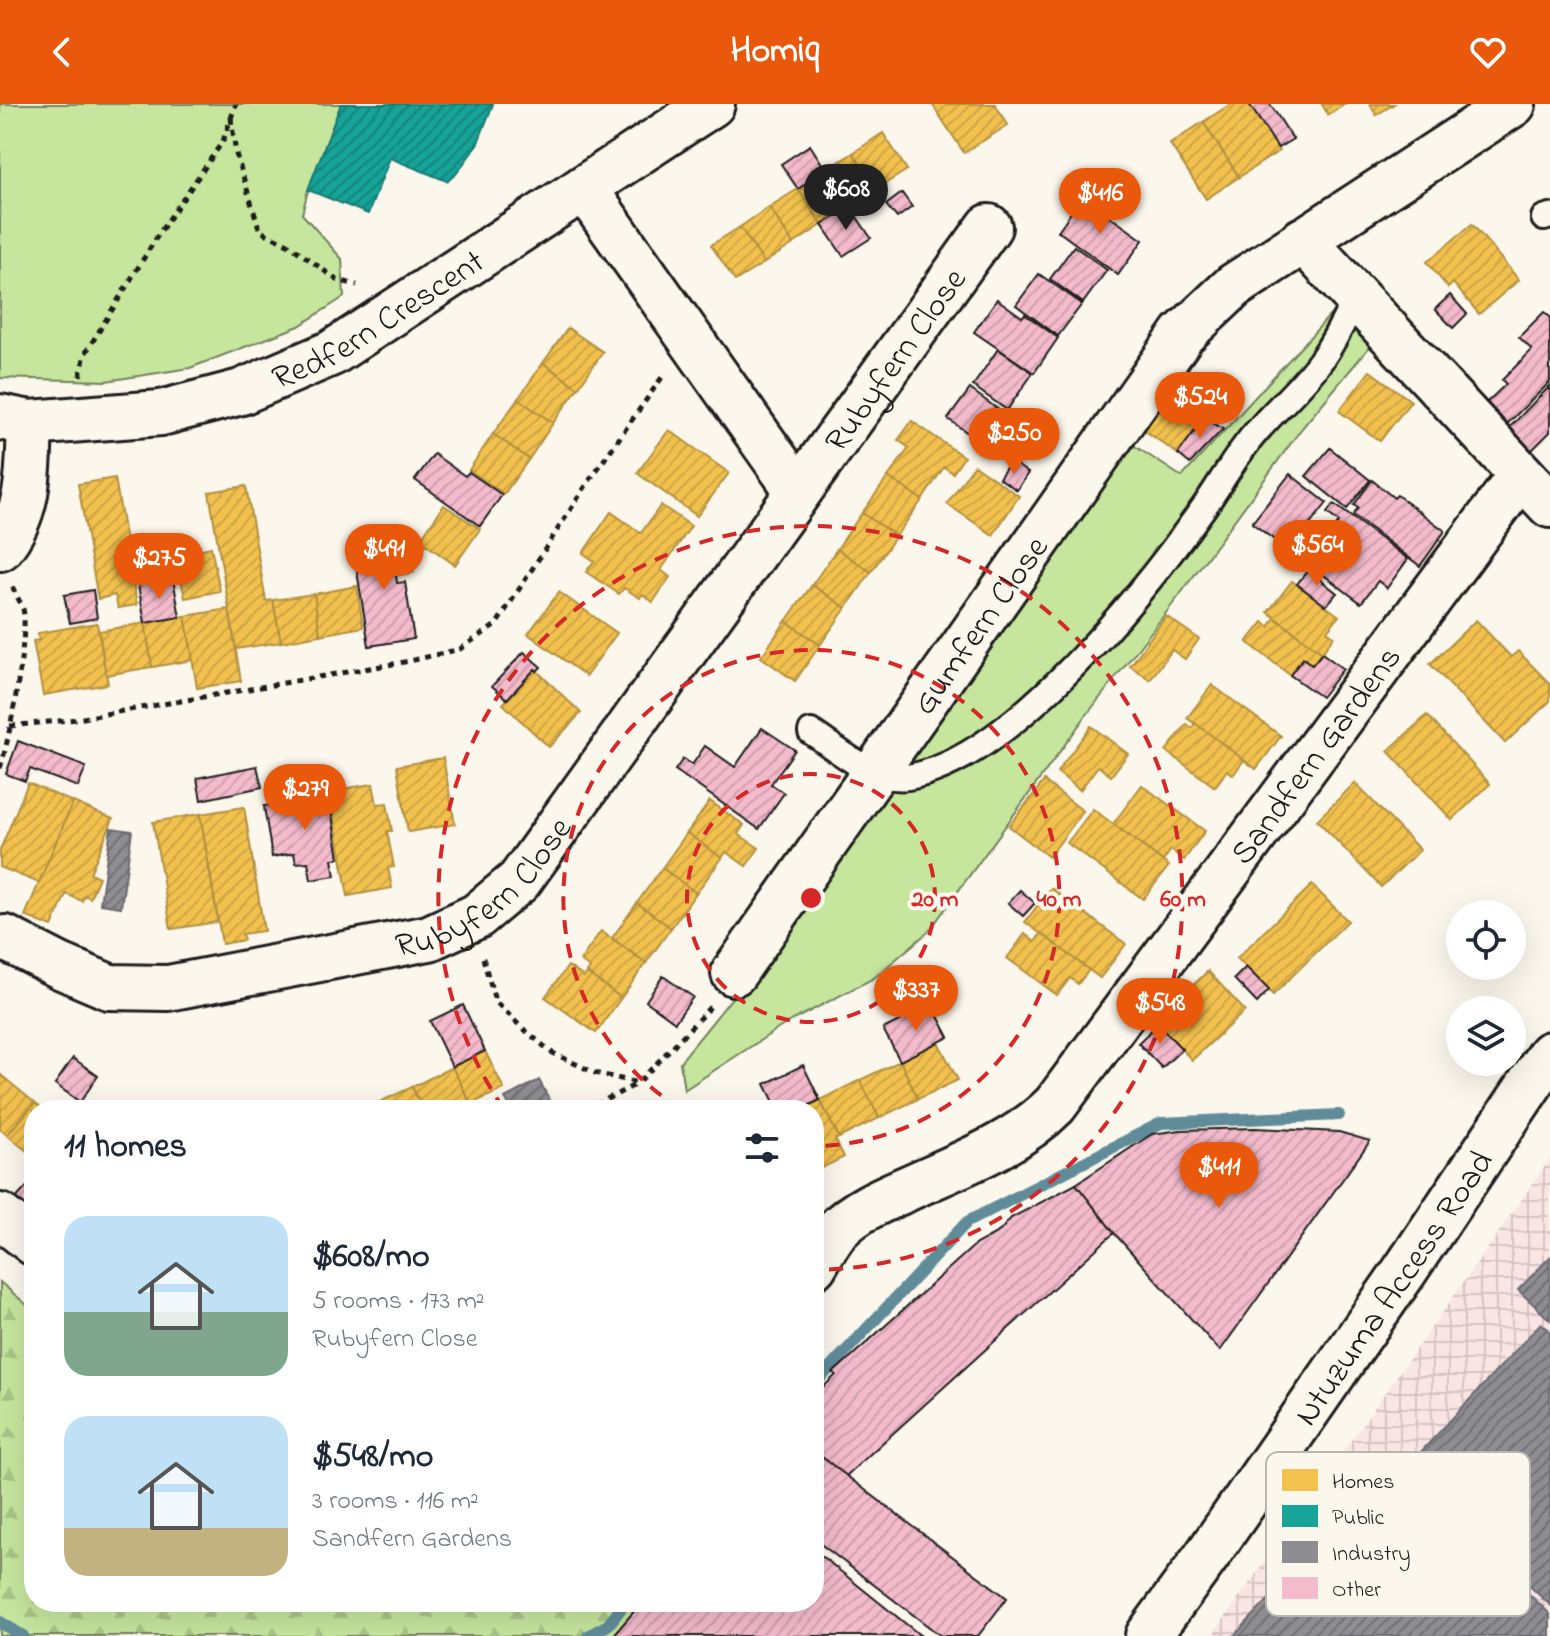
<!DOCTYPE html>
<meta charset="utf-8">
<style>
body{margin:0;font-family:"Indie Flower",sans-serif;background:#f6f6f7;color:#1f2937;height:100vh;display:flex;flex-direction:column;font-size:30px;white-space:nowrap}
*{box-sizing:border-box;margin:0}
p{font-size:26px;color:#747a83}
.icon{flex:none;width:44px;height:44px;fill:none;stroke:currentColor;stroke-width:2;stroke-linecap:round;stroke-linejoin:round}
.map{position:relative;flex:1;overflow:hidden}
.side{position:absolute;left:24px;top:996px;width:800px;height:512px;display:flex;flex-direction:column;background:#fff;border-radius:32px;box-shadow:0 8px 32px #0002}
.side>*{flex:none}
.buttons{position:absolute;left:1446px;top:796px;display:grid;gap:16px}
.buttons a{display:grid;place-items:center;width:80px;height:80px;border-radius:50%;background:#fff;box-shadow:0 8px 32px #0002;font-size:40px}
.price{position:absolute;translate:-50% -68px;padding:0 18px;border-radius:28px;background:#ea580c;color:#fff;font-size:26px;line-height:52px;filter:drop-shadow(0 2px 4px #0008)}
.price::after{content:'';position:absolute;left:50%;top:48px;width:24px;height:18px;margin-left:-12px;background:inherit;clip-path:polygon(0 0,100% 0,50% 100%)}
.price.selected{background:#222;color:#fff}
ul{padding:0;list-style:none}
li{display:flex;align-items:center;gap:24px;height:200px;padding:0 40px}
li span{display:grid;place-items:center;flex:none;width:224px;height:160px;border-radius:24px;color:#555}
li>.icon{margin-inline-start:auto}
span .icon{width:96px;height:96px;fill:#fffc;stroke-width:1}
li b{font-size:34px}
h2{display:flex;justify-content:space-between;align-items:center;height:96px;padding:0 40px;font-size:34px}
header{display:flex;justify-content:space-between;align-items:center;height:104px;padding:0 40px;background:#ea580c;color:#fff;font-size:36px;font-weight:700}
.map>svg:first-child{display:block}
.industrial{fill:url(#industrial-grid)}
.green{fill:#c6e69e;stroke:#71815d;stroke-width:2}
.forest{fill:url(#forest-firs);stroke:#71815d;stroke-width:2}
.homes{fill:url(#homes-hatch);stroke:#b2903f;stroke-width:2}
.public{fill:url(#public-hatch);stroke:#187a73;stroke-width:2}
.industry{fill:url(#industry-hatch);stroke:#6b6b6f;stroke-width:2}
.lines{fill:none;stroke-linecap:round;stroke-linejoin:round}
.stream{stroke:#608c9a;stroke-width:12}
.building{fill:url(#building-hatch);stroke:#1c1c1c;stroke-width:2}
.lane-casing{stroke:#1c1c1c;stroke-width:30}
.street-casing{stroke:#1c1c1c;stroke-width:50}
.secondary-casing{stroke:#1c1c1c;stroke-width:50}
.path{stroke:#1c1c1c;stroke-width:5;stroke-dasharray:6 6;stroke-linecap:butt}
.lane{stroke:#fbf7ec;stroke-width:24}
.street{stroke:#fbf7ec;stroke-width:44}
.secondary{stroke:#fbf7ec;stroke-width:44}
.ring{fill:none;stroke:#d62828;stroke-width:4;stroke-dasharray:14 10}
.labels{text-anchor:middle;stroke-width:8;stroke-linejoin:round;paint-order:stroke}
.street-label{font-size:34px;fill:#1c1c1c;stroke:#fbf7ec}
.key{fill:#fbf7ec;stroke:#b8b5ae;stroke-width:2}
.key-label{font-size:22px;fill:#1c1c1c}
.centre{fill:#d62828;stroke:#fbf7ec;stroke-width:4}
.ring-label{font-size:24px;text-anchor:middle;font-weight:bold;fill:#d62828;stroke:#fbf7ec;stroke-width:8;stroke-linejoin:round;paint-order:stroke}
</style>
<header><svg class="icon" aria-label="back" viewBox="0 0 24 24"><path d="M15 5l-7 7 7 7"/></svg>Homiq<svg class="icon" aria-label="heart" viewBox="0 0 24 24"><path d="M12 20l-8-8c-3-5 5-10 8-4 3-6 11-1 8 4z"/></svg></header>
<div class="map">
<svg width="1550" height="1532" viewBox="0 0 1550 1532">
<defs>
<pattern id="industrial-grid" width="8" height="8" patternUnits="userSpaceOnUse" patternTransform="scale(2)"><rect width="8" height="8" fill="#f9e5e3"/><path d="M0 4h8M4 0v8" fill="none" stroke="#d5c4c2"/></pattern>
<pattern id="forest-firs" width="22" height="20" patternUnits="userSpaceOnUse" patternTransform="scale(2)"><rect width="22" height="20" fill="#c6e69e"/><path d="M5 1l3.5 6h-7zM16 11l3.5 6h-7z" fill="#aac588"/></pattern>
<pattern id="homes-hatch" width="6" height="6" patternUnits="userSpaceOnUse" patternTransform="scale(2)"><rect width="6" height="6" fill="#f2c14e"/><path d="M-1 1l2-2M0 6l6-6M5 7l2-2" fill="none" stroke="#cfa544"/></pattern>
<pattern id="public-hatch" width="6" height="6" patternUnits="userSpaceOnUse" patternTransform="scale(2)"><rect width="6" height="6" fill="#17a398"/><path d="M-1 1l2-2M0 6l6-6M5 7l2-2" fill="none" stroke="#14847b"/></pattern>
<pattern id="industry-hatch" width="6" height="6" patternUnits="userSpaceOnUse" patternTransform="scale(2)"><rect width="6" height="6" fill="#8d8d92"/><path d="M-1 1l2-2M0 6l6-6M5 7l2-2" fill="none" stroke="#727276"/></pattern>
<pattern id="building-hatch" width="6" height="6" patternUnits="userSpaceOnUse" patternTransform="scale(2)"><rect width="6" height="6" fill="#f4bbcd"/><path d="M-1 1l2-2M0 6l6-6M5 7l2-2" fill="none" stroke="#d1a0af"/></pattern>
</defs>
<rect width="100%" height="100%" fill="#fbf7ec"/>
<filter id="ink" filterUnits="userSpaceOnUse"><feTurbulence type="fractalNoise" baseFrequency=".0125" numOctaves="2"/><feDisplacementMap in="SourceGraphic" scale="16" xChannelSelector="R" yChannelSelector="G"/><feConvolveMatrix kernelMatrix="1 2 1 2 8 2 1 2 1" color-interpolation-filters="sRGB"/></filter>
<g filter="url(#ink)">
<!-- industrial -->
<path class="industrial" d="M1550,1055v477h-338l261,-367z"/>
<!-- green -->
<g class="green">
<path d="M0,0h341l-33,86 -6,24 40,45 2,38 -45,29 -109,42 -84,13 -106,-3z"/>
<path d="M1342,198l34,37 -74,89 -123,168 -94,121 -156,214 -55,47 -87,45 -103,67 -4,-28 77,-95 367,-528 58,38z"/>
</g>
<!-- forest -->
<path class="forest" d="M0,1178l34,29v291h608l-29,34h-613z"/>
<!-- homes -->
<g class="homes">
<path d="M932,0h63l13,21 -44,28z"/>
<path d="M1231,0h18l30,47 -40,26 -36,-55z"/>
<path d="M1322,0h23l-17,11z"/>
<path d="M1370,0h24l-18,11z"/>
<path d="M1203,18l36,55 -33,22 -36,-55z"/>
<path d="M883,29l24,37 -30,19 -24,-36z"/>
<path d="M853,49l24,36 -27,18 -24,-37z"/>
<path d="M826,66l24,37 -28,18 -24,-36z"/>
<path d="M798,85l24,36 -29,19 -24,-37z"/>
<path d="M769,103l24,37 -29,19 -24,-36z"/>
<path d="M1472,120l47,56 -40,34 -26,-31 -5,5 -21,-26z"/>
<path d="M740,123l24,36 -29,18 -24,-36z"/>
<path d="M568,224l35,24 -25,36 -35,-25z"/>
<path d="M543,259l35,25 -25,35 -35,-24z"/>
<path d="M1370,267l41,30 -31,40 -41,-30z"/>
<path d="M1170,285l36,26 -28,39 -37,-26z"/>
<path d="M518,295l35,24 -24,36 -36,-25z"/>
<path d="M912,317l52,36 -11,16 -9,-6 -22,33 -34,-23 21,-29 -11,-8z"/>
<path d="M669,326l60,43 -32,43 -60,-43z"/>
<path d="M493,330l36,25 -25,35 -35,-24z"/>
<path d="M974,361l45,31 -26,39 -46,-31z"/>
<path d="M888,373l34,23 -26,36 -34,-23z"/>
<path d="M115,374l22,127 -19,3 -3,-13 -17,4 -20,-115z"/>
<path d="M246,382l20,115 7,-1 8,42 -45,7 -27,-157z"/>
<path d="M444,401l36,24 -25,36 -35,-25z"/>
<path d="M661,401l30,21 -30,44 9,7 -17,25 -11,-8 -2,4 -16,-10 -5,6 -33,-22 8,-11 -11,-8 28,-41 30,21z"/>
<path d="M862,409l34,23 -25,36 -34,-23z"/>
<path d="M211,443l9,44 -35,7 -9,-43z"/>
<path d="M837,445l34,23 -25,36 -34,-23z"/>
<path d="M1292,477l47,35 -12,15 7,5 -12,17 -54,-41z"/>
<path d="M812,481l34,23 -26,37 -34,-24z"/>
<path d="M357,482l6,41 -43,8 -6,-41z"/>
<path d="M559,488l58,41 -31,43 -58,-42z"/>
<path d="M314,490l6,41 -39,7 -8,-42z"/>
<path d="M229,505l12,72 -44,7 -12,-72z"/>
<path d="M185,512l8,44 -41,7 -7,-44z"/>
<path d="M1166,512l33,23 -14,20 -13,-9 -22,30 -20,-14z"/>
<path d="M1275,514l47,35 -10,12 -9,-7 -13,17 -43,-33 16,-20 6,5z"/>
<path d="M1476,516l35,37 7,-6 32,33v17l-45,42 -75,-79z"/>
<path d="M786,517l34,24 -25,36 -34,-24z"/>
<path d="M97,519l11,61 -65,11 -10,-54 6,-1 -1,-7z"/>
<path d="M145,519l7,44 -46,8 -7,-44z"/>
<path d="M535,565l46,44 -32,34 -46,-43z"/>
<path d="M1212,581l69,51 -25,33 -69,-51z"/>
<path d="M1427,611l63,69 -38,36 -64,-69z"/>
<path d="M1195,619l49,37 -11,15 -6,-5 -12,17 -49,-36 21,-27 5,4z"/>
<path d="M1091,622l37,28 -17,22 -13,-10 -18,24 -23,-18z"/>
<path d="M443,654l12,66 -47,8 -11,-66z"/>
<path d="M1044,677l39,30 -34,46 -40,-31z"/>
<path d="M28,679l45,19 -34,81 -39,-16v-17z"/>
<path d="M1355,679l65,67 -39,37 -64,-67z"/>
<path d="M373,680l4,20 10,-1 5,28h-5l7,36 -6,1 4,20 -44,8 -19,-105z"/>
<path d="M1142,681l63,46 -21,29 -13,-10 -8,11 -50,-37z"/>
<path d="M710,697l34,24 -6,9 21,14 -13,18 -20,-14 -4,6 -35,-25z"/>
<path d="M73,698l40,17 -23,54 9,4 -9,21 -5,-3 -3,6 -16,-7 -14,33 -27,-11z"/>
<path d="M244,703l20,124 -22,3 2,6 -22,4 -22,-130z"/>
<path d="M1093,705l76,57 -26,33 -76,-56z"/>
<path d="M200,710l18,108 -47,7 -18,-107z"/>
<path d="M687,729l35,25 -26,35 -34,-25z"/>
<path d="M662,764l34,25 -25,35 -34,-25z"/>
<path d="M1312,781l36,36 -75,74 -36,-37z"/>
<path d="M1051,784l75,56 -26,34 -75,-56z"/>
<path d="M637,799l34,25 -25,35 -34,-25z"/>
<path d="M601,827l45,32 -25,35 -34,-25 3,-5 -10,-7z"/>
<path d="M1041,829l48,37 -11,14 -8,-6 -13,17 -50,-37 18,-24 10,8z"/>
<path d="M568,862l16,11 3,-4 34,25 -25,35 -51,-36z"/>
<path d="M1208,867l37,40 -53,49 -37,-39z"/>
<path d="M938,938l20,38 -40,19 -18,-38z"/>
<path d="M485,947l19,38 -33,15 -19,-37z"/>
<path d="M900,957l18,38 -39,19 -19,-38z"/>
<path d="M452,963l19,37 -12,6h-36l-11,-23z"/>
<path d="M1,971l34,28 -28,32 -7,-6z"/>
<path d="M860,976l19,38 -40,20 -19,-38z"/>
<path d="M412,983l11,23h-50l-2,-4z"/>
<path d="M820,996l19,38 -4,1 9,18 -30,15v-62h-14z"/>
<path d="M35,999l8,7h-9v47l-27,-22z"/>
</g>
<!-- public -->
<path class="public" d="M341,0h152l-16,41 -21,29 -9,7 -57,-23 -22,56 -60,-24z"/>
<!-- industry -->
<g class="industry">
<path d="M111,724l21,3 -11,76 -21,-3z"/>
<path d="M539,976l16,30h-43l-7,-12z"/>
<path d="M1550,1153v63l-32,-30z"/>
<path d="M1541,1219l9,8v274l-146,-135z"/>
<path d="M1394,1363l156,147v22h-316z"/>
</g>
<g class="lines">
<!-- stream -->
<g class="stream">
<path d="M814,1281l153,-163 194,-99 178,-8"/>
<path d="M0,1518l23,14"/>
<path d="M588,1532l20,-11 18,-23"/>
</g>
</g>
<!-- building -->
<g class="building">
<path d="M1249,0h21l23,35 -15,9z"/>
<path d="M810,41l16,25 -28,19 -17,-25z"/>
<path d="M902,89l10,14 -15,11 -11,-13z"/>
<path d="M1082,93l61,43 -25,35 -60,-44z"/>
<path d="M850,103l21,31 -28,18 -21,-31z"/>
<path d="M1074,142l33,24 -24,33 -33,-24z"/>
<path d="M1039,170l43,30 -24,32 -42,-31z"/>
<path d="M1450,191l17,19 -14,14 -18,-19z"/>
<path d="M997,195l25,18 3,-3 33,24 -24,35 -60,-41z"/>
<path d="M1544,208l6,5v65l-45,44 -21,-21 22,-21 -4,-4 30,-30 -13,-13z"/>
<path d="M998,245l35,24 -26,37 -34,-24z"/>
<path d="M1550,282v46l-24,24 -23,-22z"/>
<path d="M970,285l33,24 -21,30 -34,-24z"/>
<path d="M1204,314l19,11 -33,35 -12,-10z"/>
<path d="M1330,344l40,32 -23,29 -41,-33z"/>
<path d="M434,350l31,22 4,-4 33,23 -22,31 -65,-46z"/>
<path d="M1011,357l17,12 -11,17 -18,-12z"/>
<path d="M1290,370l37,29 -38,48 -37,-28z"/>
<path d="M1372,376l22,18 3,-3 48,36 -25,35 -67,-51 5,-7 -4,-3z"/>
<path d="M1334,400l74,55 -21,29 -9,-7 -17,22 -68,-51 15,-21 15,11 16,-20 -12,-9z"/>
<path d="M395,436l18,32 -17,3 1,8 8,-1 9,57 -45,7 -16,-100z"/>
<path d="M1308,466l29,23 -11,13 -29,-22z"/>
<path d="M173,475l7,38 -35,6 -7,-38z"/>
<path d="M93,486l4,28 -27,5 -6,-28z"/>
<path d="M524,548l17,15 -4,4 -2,-2 -28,30 -15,-13z"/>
<path d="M1322,549l21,16 -22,28 -31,-22 13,-17 9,7z"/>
<path d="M762,624l33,22 -24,34 13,9 -25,36 -84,-59 8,-11 9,6 13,-19 30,21z"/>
<path d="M18,637l68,26 -8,20 -48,-18 -5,12 -19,-7z"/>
<path d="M257,662l5,21 -61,13 -4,-22z"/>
<path d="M328,688l11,66 -7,1 3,17 -24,4 -3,-18 -12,1 -2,-10 -22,4 -8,-51 25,-4 -1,-4z"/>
<path d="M1020,786l15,13 -12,13 -15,-13z"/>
<path d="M1246,863l23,23 -12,13 -23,-24z"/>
<path d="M663,872l30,21 -18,25 -29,-21z"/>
<path d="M463,901l22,46 -33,16 -22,-46z"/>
<path d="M932,901l17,32 -49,24 -17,-32z"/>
<path d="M1158,920l24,25 -20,19 -24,-25z"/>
<path d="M73,954l25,18 -18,26 -25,-18z"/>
<path d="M803,961l17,35 -20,10h-22l-13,-26z"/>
<path d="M1255,1024l84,4 31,9 -150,210 -106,-118 -38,-49 76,-50 29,-4z"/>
<path d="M32,1077l2,28 -6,7 -15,-14z"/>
<path d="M1076,1080l38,49 -268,243 -32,-25v-55l22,-21 -3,-2 143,-129 24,-13 11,-13z"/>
<path d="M814,1347l193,147 -29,38h-37l-127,-97z"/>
<path d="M814,1446l107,86h-308l29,-34h172z"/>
</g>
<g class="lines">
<!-- lane casing -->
<g class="lane-casing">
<g id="lane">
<path d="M1544,114l6,-2"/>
<path d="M811,628c28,18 62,50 97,45 104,-17 237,-187 296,-270 15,-21 28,-45 44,-65 22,-29 52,-52 73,-82 14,-19 24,-43 36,-63"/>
</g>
</g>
<!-- street casing -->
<g class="street-casing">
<g id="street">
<path d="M584,84l213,302"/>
<path d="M1303,136l247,265"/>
<path id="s1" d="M0,313l30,6 131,-10 80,-21 91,-39 380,-249"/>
<path d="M0,444c31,-37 28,-80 30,-125"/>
<path id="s2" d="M5,834l55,28 49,21 59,1 261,-50 48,-22 42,-35 470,-654"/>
<path id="s3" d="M734,869l449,-639 51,-48 279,-182"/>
<path d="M0,1112l34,27"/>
<path id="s4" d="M814,1162c7,-12 14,-26 23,-36 18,-19 46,-31 69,-41 52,-24 108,-43 149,-84l466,-630"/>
</g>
</g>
<!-- secondary casing -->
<g class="secondary-casing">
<g id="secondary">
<path id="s5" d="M1148,1532l58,-79 198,-285 146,-218"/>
</g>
</g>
<!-- path -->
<g class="path">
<path d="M231,14l5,36 24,77 28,13 49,36 20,5"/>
<path d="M80,272l5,-22 73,-119 65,-94 13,-37"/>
<path d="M10,622l67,-7 333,-58 50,-12 36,-24 91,-141 78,-111"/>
<path d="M0,664c9,-24 29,-137 23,-159 -3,-8 -8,-16 -11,-23"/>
<path d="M483,854l12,43 25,25 31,26 44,21 43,10 72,-76"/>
<path d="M585,1006l52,-26"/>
</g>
<!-- lane -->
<use href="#lane" class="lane"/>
<!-- street -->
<use href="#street" class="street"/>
<!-- secondary -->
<use href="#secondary" class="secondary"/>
</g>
</g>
<!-- distance rings -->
<g class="ring">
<circle cx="811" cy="794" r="124"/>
<path d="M681 1005A248 248 0 1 1 815 1042"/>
<path d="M504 1005A372 372 0 1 1 814 1166"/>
</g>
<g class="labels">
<!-- street labels -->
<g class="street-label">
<text dy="12" stroke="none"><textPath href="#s1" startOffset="400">Redfern Crescent</textPath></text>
<text dy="12" stroke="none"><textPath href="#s2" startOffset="1190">Rubyfern Close</textPath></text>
<text dy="12" stroke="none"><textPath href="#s3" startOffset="426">Gumfern Close</textPath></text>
<text dy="12" stroke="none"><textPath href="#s4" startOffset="732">Sandfern Gardens</textPath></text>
<text dy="12" stroke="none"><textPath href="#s2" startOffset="514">Rubyfern Close</textPath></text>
<text dy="12" stroke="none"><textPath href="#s5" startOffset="426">Ntuzuma Access Road</textPath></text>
</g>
</g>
<!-- legend -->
<rect x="1266" y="1348" width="264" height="164" rx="12" class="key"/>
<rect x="1282" y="1365" width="36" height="22" fill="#f2c14e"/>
<rect x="1282" y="1401" width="36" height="22" fill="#17a398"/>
<rect x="1282" y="1437" width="36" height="22" fill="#8d8d92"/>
<rect x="1282" y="1473" width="36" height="22" fill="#f4bbcd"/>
<g class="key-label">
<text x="1332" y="1384">Homes</text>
<text x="1332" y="1420">Public</text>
<text x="1332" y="1456">Industry</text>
<text x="1332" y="1492">Other</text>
</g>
<circle cx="811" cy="794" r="12" class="centre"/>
<g class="ring-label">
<text x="935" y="802">20 m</text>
<text x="1059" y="802">40 m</text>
<text x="1183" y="802">60 m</text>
</g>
</svg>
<div class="buttons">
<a><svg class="icon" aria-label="locate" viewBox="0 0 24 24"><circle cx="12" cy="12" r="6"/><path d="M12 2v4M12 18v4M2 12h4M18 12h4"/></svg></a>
<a><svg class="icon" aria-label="layers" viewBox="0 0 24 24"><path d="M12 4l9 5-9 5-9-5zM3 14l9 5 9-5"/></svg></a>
</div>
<b class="price selected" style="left:846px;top:128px">$608</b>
<b class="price" style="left:1100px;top:132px">$416</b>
<b class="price" style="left:1200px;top:336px">$524</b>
<b class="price" style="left:1014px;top:372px">$250</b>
<b class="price" style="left:1317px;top:484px">$564</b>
<b class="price" style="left:384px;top:488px">$491</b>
<b class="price" style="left:159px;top:497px">$275</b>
<b class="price" style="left:305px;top:728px">$279</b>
<b class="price" style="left:916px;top:929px">$337</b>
<b class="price" style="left:1160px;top:942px">$548</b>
<b class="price" style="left:1219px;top:1106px">$411</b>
<section class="side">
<h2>11 homes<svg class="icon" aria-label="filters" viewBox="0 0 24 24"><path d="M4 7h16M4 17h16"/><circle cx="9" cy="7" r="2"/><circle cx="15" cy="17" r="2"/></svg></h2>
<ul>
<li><span style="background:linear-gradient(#bfe0f5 60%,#7fa58c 0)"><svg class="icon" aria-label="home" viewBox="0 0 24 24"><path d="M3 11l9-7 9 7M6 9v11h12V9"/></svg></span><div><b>$608/mo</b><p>5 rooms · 173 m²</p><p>Rubyfern Close</p></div></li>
<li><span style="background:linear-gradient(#bfe0f5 70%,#c2b280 0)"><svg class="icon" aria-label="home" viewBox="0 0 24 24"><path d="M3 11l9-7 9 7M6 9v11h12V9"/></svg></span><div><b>$548/mo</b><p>3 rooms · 116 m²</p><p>Sandfern Gardens</p></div></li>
</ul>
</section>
</div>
